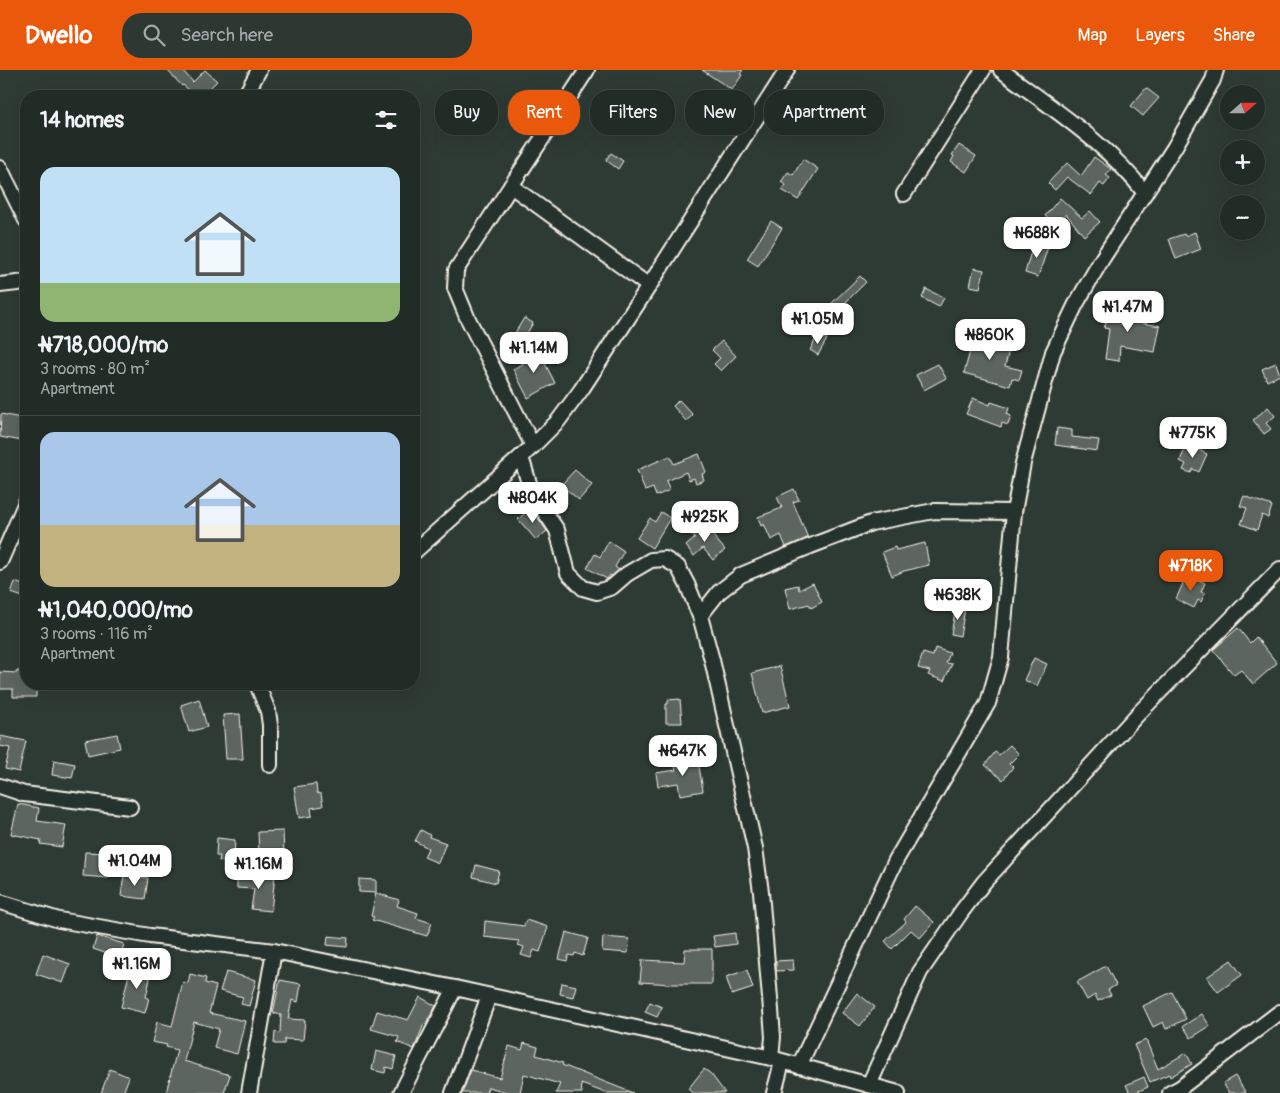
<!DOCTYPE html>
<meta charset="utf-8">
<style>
body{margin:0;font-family:Pangolin,sans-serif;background:#2e3833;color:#f1f3f6;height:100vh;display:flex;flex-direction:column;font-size:19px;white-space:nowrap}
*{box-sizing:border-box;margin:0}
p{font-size:16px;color:#a2a7a7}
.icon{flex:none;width:28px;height:28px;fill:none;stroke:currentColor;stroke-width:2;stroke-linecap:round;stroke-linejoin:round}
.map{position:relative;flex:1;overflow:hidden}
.sheet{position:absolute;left:20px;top:20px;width:400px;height:600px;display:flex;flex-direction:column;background:#222c27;border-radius:20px;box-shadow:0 5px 20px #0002,0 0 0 1px #3f4844}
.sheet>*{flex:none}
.banner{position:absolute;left:435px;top:20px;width:475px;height:45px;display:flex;gap:10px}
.needle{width:32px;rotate:69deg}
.buttons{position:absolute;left:1220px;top:15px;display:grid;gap:10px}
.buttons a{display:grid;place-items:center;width:45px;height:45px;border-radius:50%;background:#222c27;box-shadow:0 5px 20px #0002,0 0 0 1px #3f4844;font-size:25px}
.price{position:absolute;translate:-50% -42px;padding:0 11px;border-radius:10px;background:#fff;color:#222;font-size:16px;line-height:32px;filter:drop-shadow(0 1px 2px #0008)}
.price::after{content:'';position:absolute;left:50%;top:30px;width:15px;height:11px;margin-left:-8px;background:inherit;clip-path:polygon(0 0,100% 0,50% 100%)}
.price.active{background:#ea580c;color:#fff}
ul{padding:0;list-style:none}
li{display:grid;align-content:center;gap:10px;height:265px;padding:0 20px}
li+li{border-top:1px solid #3f4844}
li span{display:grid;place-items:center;height:155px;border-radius:15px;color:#555}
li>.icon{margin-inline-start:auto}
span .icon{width:90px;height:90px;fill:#fffc;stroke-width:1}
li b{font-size:21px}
h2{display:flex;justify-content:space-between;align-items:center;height:60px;padding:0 20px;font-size:21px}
.pill{padding:0 18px;border-radius:20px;background:#222c27;box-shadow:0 5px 20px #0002,0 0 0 1px #3f4844;font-size:18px;line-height:45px}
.pill.active{background:#ea580c;color:#fff}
header{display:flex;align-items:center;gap:30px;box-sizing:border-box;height:70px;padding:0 25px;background:#ea580c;color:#fff}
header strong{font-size:24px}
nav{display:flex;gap:28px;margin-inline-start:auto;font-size:18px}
.search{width:350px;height:45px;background:#2e3833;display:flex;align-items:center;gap:12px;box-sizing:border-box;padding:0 18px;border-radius:20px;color:#a2a7a7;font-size:19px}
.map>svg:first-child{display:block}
.building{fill:#5c655e;stroke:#f4f1e8}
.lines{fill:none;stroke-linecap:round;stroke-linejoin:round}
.minor-casing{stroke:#f4f1e8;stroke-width:18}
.minor{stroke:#26332d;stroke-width:14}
</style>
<header>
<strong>Dwello</strong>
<div class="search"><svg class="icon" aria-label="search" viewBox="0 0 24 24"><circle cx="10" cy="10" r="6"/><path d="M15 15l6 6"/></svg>Search here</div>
<nav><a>Map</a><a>Layers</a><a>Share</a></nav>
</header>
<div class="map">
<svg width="1280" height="1023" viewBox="0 0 1280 1023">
<rect width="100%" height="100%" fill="#2e3b34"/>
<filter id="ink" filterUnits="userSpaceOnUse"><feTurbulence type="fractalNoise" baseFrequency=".02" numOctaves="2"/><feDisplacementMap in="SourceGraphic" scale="10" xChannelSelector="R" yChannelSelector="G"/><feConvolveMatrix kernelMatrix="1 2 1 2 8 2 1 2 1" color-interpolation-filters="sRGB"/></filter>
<g filter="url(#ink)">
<!-- building -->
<g class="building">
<path d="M167,0h15l11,12 12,-12 12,11 -15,15h-6l-13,-11 -1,1z"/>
<path d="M702,0h41l-3,4 2,1 -10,15z"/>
<path d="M1146,18l13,10 -16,18 -12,-10z"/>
<path d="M959,75l17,11 -10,16 -15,-10 3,-6 -2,-1z"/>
<path d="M611,83l12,8 -5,8 -12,-9z"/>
<path d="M1094,87l17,12 -5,6 4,3 -6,8 -4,-3 -9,12 -24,-18 -12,13 -7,-7 19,-20 14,13z"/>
<path d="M803,89l15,10 -20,31 -16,-10 4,-5 -5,-3 7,-10 5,3z"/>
<path d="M1060,128l22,20 8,-7 10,11 -16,14 -18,-22 -10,12 -11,-10z"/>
<path d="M771,151l11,7 -24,38 -11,-7z"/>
<path d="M1195,162l6,17 -25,10 -7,-20 15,-5 1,2z"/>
<path d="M1039,169l10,5 -11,33 -13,-4 5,-18z"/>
<path d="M974,198l10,2 -4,18 -10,-2z"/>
<path d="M860,206l6,6 -29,29 -6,-7z"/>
<path d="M926,219l18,9 -5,9 -17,-9z"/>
<path d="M1113,231l16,5 -4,14 35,6 -5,26 -35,-6 -1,15 -14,-2 4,-30 -5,-1z"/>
<path d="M524,248l9,5 -12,20 -9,-5z"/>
<path d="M975,263l29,8 -2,7 7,2 -4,16 17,4 -3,10 -7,-2 -2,8 -46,-13z"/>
<path d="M818,265l9,4 -9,16 -8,-5z"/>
<path d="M722,271l14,15 -15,15 -7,-7 6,-6 -8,-8z"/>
<path d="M538,280l17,33 -27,15 -15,-29 10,-5 -3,-5z"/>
<path d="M1276,293l4,12 -13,6 -5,-12z"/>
<path d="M938,294l8,14 -22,12 -8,-15z"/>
<path d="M973,328l17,7 1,-3 18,6 -2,6 4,2 -3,9 -6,-2 -1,4 -35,-13z"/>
<path d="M679,330l14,15 -7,6 -13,-15z"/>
<path d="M1268,337l7,9 -9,7 5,6 -7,5 -11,-14z"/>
<path d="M1,344l25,5 -4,22 -22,-4z"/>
<path d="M1057,358l15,2v7l27,3 -2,11 -42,-6z"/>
<path d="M1187,374l20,10 -8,18 -6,-3 -2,4 -8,-3 3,-6 -6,-3z"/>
<path d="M699,384l7,18 -4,2 2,6 -8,3 -2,-5 -5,2 -3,-8 -20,9 4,9 -14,6 -3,-8 -8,3 -8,-21 33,-14 4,8z"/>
<path d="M575,400l17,15 -13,15 -18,-15z"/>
<path d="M794,419l5,11 -6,2 15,36 -22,9 -5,-12 -10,5 -7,-16 -3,2 -3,-9 24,-9 -5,-11z"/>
<path d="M1244,426l28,10 -4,12 -6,-3 -5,15 -16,-6 6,-16 -7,-2z"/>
<path d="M531,438l16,23 -11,9 -18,-21z"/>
<path d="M661,442l9,6 -18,30 -15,-10 13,-20 5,4z"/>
<path d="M703,454l22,26 -12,10 -10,-12 -9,8 -8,-10 9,-8 -4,-4z"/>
<path d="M609,471l15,10 -9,16 4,3 -7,6 -2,-1 -3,4 -20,-11 8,-14 5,3z"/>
<path d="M925,473l4,22 -25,6 -12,5 -10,-24 13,-5 1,3z"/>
<path d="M1187,505l18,8 -4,9 4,1 -4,9 -3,-2 -4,8 -18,-9z"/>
<path d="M15,512l11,4v12l-15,-5z"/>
<path d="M813,513l9,19 -11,6 -2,-4 -19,5 -5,-21 13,-3 1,5z"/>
<path d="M956,537l9,2 -5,27 -9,-2z"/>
<path d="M1238,558l12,15 6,-6 21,26 -24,21 -12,-14 -7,5 -21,-25z"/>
<path d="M935,578l15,5 -4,10 6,1 -8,17 -16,-6 2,-4 -12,-3 5,-15 10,3z"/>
<path d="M1034,588l13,6 -10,22 -13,-6z"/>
<path d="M780,596l10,40 -28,7 -10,-40z"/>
<path d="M17,601h9v13h10v13h-23v-8h-13v-17l17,1z"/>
<path d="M199,629l8,28 -18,5 -8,-27z"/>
<path d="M680,629l2,24h-16v-19h2v-4z"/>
<path d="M240,644l3,45h-17l-3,-44z"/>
<path d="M117,664l3,14 -32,7 -3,-15z"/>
<path d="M0,666l26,5 -7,31 -14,-3 5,-21 -10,-2z"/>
<path d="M1010,675l9,9 -10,10 4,3 -10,13 -18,-15 10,-13 4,3z"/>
<path d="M54,690l21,4 -3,14 -20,-3z"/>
<path d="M698,690l5,31 -23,4 -2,-12 -20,3 -2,-13 20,-3 -2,-7z"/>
<path d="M316,714l1,9 4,1 2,12 -12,2 1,8 -13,2 -5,-31z"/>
<path d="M18,734l21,4 -2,13 29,4 -4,22 -22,-3 1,-4 -30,-6z"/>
<path d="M421,760l9,5 -1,2 17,6 -8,20 -14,-6 4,-9 -13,-7z"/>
<path d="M283,761l1,24h-25l-1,-23z"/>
<path d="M217,768l18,2 -1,16h-6v5h-9l1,-5h-4z"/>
<path d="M85,782l25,1 -2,25 -25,-2z"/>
<path d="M476,795l23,6 -3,12 -23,-6z"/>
<path d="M255,804l20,2 -4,35 -20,-2 3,-20 -17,-1v-12h18z"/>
<path d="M124,805l24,3 -3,21 -24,-3z"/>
<path d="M359,809l17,1v13l-17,-1z"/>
<path d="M376,823l23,7 -2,6 21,7 -2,5 16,5 -5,13 -55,-16 2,-3 -3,-1z"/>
<path d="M915,836l19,16 -14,16 -9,-8 -19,19 -7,-8 21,-19 -2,-3z"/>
<path d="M526,850l22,7 -8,25 -6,-2 -3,8 -10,-3 3,-8 -6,-2 1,-4 -35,-4 1,-16 39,5z"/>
<path d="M566,862l22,6 -5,18 -8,-3 -1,3 -5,-1 -2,6 -8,-2z"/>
<path d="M735,863l1,11 -21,3 -2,-11z"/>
<path d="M97,866l27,8 -4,14 -27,-9z"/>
<path d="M328,866l20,2 -1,9 -20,-2z"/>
<path d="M603,867l26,2 -1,14 -26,-2z"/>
<path d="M685,879h27v35h-39l-33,-2 2,-22 42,2z"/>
<path d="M43,884l27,10 -7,19 -27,-9z"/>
<path d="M793,890l1,10 -18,1v-10z"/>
<path d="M1231,890l11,15 -24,17 -11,-15z"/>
<path d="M131,896l21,4 -6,27 3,1 -4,15 -24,-6z"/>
<path d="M1106,896l10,19 -8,5 3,5 -13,6 -3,-6 -8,5 -10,-18z"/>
<path d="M747,900l6,18 -21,7 -6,-18z"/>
<path d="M226,902l30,8 -7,26 -8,-2 2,-7 -23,-6z"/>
<path d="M190,904l16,4 -1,5 11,3 -7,27 36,8 -8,33 -23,-6 5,-19 -25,-7 -10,39 46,14 -6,18h-58l11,-43 -11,-3 1,-2 -15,-3 5,-20 15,4 11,-44 5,1z"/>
<path d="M280,910l21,4 -3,18 -6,-2 -4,19 17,1 -2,20 -18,-1 -1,5h-10l1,-12 5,1 1,-18 -8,-2z"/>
<path d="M562,913l14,3 -3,11 -13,-3z"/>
<path d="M1172,922l14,27 -20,10 -3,-7 -10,5 -10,-21z"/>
<path d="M857,923l18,14 -15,19 -18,-13z"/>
<path d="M420,927l16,9 -11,19 -1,-1 -10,25 -17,-7 2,-5 -28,-8 6,-18 31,9z"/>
<path d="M650,932l12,5 -5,10 -12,-5z"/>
<path d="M1202,944l8,12 -19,12 -8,-12z"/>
<path d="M1146,970l12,29 28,-16 6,11 -22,13 -1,-3 -19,8 -16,-37z"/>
<path d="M524,973l14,4 -2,8 27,8 -1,2 71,28h-27l-25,-9 1,9h-26l4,-9 -36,-10 -4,19h-9l-23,-6 -2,6h-24l9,-23 29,8 9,-32 13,4z"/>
<path d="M376,981l20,5 -3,13 -7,-2 -1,6 -13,-3z"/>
<path d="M110,999l19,8 -6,16h-22z"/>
<path d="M704,999l7,5 14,19h-33l-4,-4z"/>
<path d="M1235,1006l11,17h-17l-6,-10z"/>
<path d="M1144,1007l4,10 -14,6h-4l-4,-8z"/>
</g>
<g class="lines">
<!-- minor casing -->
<g class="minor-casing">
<g id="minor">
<path d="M1001,0c50,38 106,73 144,123"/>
<path d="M245,26l14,-26"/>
<path d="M0,98l26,52"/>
<path d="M511,116l138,100"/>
<path d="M904,124l79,-124"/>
<path d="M0,215l26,-3"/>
<path d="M533,376l-66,-129 -12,-29 1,-18 131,-200"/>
<path d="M521,387l11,36 25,37 11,43 15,15 14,4 15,-5 15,-13 24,-14 14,-1 13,8 9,17 13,32 12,44 43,188 6,44 10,118 2,27 -2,21"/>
<path d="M414,482l119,-106 25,-25 23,-31 68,-104 138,-216"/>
<path d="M0,492l26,-60"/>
<path d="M700,546l19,-24 22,-17 67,-28 63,-24 63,-12 80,1"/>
<path d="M257,614l11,27 2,14v40"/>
<path d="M0,716l24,8 106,13"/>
<path d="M0,832l59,18 91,16 124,15 181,37 316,70 127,35"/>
<path d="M799,996l97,-206 92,-157 13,-46 13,-145 9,-49 30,-111 23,-48 26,-45 72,-111 39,-68 3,-10"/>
<path d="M869,1015l51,-113 42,-61 22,-29 153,-167 143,-146"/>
<path d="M249,1023l25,-142"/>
<path d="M401,1023l54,-105"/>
<path d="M453,1023l36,-97"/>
<path d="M774,1023l8,-31"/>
<path d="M1170,1023l10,-5 100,-76"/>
</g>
</g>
<!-- minor -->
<use href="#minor" class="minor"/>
</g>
</g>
</svg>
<div class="buttons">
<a><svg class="needle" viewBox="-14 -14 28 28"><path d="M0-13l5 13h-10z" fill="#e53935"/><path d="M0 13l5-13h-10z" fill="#a2a7a7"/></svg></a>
<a>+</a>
<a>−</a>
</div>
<b class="price" style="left:1037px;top:189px">₦688K</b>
<b class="price" style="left:1128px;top:263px">₦1.47M</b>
<b class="price" style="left:818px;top:275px">₦1.05M</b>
<b class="price" style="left:990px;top:291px">₦860K</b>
<b class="price" style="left:534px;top:304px">₦1.14M</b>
<b class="price" style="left:1193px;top:389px">₦775K</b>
<b class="price" style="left:533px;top:454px">₦804K</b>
<b class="price" style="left:705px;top:473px">₦925K</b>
<b class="price active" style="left:1191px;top:522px">₦718K</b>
<b class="price" style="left:958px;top:551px">₦638K</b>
<b class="price" style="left:683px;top:707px">₦647K</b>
<b class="price" style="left:135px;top:817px">₦1.04M</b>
<b class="price" style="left:259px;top:820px">₦1.16M</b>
<b class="price" style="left:137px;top:920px">₦1.16M</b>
<div class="banner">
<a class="pill">Buy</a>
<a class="pill active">Rent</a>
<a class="pill">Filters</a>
<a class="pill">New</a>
<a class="pill">Apartment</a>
</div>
<section class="sheet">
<h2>14 homes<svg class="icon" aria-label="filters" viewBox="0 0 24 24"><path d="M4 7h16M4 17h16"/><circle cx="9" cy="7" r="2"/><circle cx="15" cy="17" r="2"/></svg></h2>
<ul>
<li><span style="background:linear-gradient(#bfe0f5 75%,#8fb573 0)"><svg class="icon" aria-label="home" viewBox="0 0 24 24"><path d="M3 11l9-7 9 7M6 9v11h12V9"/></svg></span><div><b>₦718,000/mo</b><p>3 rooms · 80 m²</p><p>Apartment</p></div></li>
<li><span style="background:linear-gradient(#a9c7e8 60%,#c2b280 0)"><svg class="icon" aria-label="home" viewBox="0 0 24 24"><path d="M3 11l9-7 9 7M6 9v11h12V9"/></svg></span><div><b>₦1,040,000/mo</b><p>3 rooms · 116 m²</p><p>Apartment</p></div></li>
</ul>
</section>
</div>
